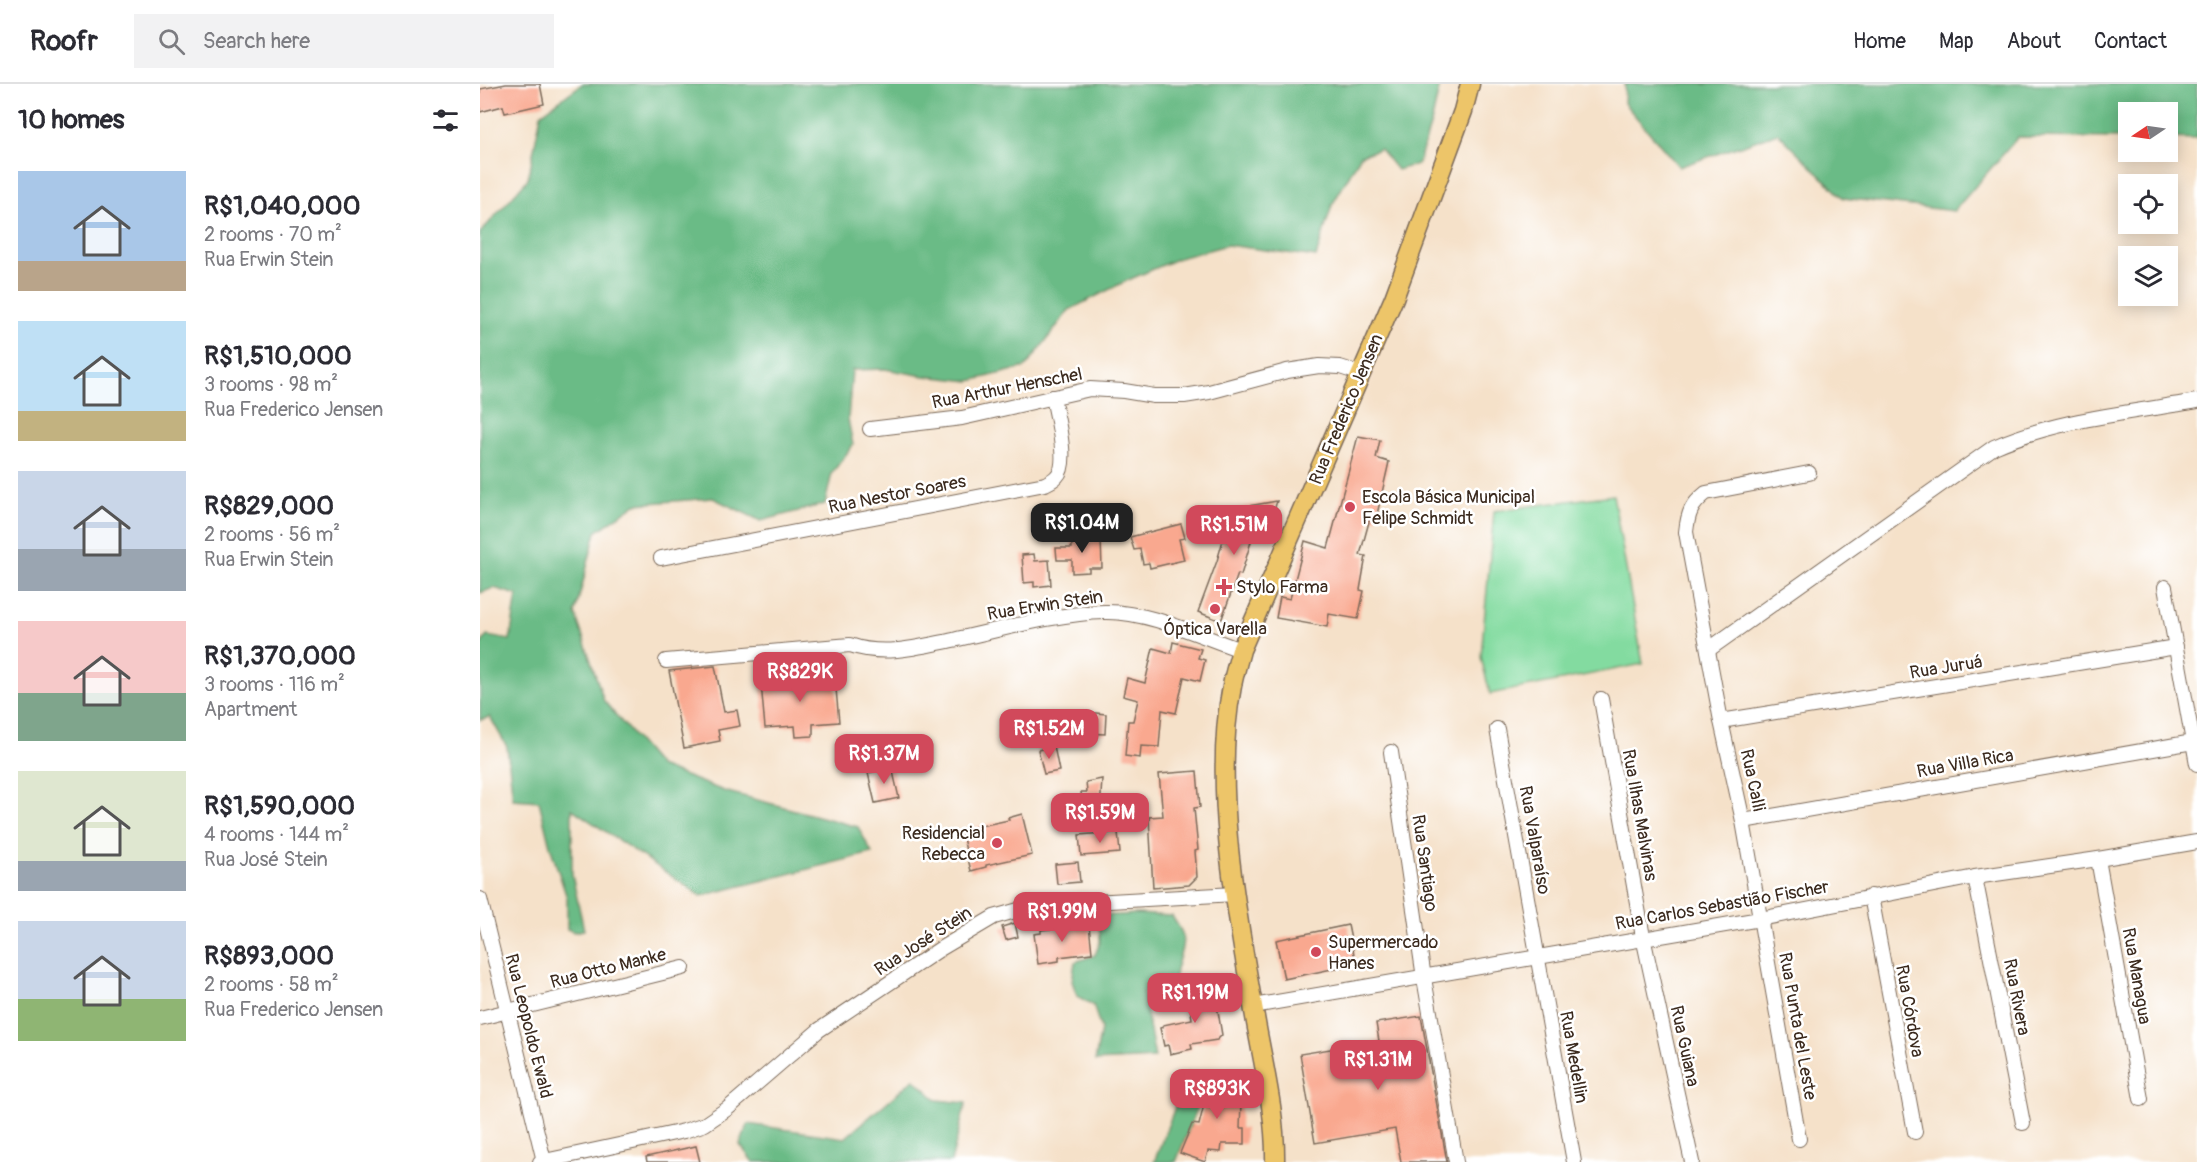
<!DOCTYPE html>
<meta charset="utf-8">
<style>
body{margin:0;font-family:Pangolin,sans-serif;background:#f2f2f3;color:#2b2b33;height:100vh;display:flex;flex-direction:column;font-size:22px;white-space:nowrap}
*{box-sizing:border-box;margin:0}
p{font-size:20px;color:#7c7c81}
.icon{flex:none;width:33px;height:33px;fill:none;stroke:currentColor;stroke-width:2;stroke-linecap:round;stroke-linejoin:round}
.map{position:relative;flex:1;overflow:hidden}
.details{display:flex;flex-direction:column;background:#fff;width:480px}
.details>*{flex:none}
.needle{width:39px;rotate:257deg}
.fabs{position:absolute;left:1638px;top:18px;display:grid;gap:12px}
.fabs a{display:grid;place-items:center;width:60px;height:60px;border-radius:0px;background:#fff;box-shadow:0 3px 15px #0003;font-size:30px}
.price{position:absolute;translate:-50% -51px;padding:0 14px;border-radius:12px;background:#d1495b;color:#fff;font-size:20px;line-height:39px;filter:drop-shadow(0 2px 3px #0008)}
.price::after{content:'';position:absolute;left:50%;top:36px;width:18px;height:14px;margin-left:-9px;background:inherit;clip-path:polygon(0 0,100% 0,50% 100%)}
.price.selected{background:#222;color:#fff}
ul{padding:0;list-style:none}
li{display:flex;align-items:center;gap:18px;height:150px;padding:0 18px}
li span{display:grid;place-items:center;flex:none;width:168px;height:120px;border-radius:0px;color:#555}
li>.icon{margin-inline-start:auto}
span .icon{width:72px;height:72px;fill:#fffc;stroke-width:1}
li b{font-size:26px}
h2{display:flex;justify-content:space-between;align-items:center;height:72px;padding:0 18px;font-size:26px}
header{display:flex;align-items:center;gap:36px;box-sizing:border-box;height:84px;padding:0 30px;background:#fff;border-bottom:2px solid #e1e1e2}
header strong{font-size:28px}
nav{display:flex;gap:33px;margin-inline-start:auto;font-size:21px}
.search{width:420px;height:54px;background:#f2f2f3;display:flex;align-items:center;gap:15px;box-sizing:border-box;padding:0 21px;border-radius:0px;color:#7c7c81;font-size:22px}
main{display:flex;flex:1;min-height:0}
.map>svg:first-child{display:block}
.green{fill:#83dba0;stroke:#5f825f;stroke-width:1.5}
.forest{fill:#6abb86;stroke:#527252;stroke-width:1.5}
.building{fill:#f9a88f}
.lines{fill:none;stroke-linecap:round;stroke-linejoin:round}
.minor-casing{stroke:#7c6a5a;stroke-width:16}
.major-casing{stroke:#7c6a5a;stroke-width:21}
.minor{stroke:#fff;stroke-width:14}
.major{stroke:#edc569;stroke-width:18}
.poi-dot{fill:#d1495b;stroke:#fff;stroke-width:2}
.labels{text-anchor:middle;stroke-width:5;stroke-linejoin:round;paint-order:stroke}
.street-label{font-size:18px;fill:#3b2a1e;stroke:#fff}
.poi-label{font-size:18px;fill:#3b2a1e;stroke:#fff;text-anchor:start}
</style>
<header>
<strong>Roofr</strong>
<div class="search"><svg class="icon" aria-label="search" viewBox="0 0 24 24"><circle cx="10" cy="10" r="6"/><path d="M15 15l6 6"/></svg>Search here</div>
<nav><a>Home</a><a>Map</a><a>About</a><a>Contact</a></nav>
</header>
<main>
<section class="details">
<h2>10 homes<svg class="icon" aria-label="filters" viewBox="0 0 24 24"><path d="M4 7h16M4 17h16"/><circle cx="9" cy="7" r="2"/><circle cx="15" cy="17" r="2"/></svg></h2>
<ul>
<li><span style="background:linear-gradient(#a9c7e8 75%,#b9a48a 0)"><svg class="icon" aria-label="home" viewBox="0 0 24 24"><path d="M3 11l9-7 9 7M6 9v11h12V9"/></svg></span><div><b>R$1,040,000</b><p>2 rooms · 70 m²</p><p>Rua Erwin Stein</p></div></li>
<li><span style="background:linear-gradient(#bfe0f5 75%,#c2b280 0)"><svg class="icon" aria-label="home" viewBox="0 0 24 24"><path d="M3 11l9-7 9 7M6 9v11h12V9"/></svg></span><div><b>R$1,510,000</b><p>3 rooms · 98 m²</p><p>Rua Frederico Jensen</p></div></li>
<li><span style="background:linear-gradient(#c9d6e8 65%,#9aa5b1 0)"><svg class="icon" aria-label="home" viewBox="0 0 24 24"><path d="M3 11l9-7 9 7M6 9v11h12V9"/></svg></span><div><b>R$829,000</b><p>2 rooms · 56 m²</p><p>Rua Erwin Stein</p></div></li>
<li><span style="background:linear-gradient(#f6c9c9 60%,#7fa58c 0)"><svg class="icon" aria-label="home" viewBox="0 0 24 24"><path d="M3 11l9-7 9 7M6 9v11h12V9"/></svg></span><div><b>R$1,370,000</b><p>3 rooms · 116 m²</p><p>Apartment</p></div></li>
<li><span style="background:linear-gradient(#dfe7d0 75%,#9aa5b1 0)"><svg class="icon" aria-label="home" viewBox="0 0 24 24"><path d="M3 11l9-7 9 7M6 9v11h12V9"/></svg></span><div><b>R$1,590,000</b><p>4 rooms · 144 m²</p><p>Rua José Stein</p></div></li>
<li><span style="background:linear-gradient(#c9d6e8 65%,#8fb573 0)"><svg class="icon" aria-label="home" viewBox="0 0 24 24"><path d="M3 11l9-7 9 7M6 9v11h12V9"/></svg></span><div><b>R$893,000</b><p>2 rooms · 58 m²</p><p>Rua Frederico Jensen</p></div></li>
</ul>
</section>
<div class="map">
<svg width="1717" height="1078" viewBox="0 0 1717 1078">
<rect width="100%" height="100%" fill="#fff"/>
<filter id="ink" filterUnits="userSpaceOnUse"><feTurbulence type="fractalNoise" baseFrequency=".0167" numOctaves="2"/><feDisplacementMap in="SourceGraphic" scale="12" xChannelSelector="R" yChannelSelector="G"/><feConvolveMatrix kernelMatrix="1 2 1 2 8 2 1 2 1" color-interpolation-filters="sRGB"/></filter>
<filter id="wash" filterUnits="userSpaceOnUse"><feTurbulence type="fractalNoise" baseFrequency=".008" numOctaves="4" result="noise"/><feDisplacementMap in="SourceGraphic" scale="24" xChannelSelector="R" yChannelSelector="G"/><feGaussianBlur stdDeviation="1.35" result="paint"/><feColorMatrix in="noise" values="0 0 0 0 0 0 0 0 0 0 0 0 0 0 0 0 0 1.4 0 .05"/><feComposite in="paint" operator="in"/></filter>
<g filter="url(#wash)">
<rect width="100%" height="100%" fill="#f5e1c9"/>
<!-- green -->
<path class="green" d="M1133,411l30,169 -153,30 -9,-37 13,-146z"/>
<!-- forest -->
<g class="forest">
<path d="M102,0h858l-8,36 -14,44 -21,6 -17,-21 -19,6 -29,50 -16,52 -89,-12 -48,13 -53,23 -57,29 -43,57 -56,14 -46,-5 -39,-7 -33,1 -4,49 5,26 -21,28 -7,31 -64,17 -48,-23 -77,6 -40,28 -21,81 29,88 55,65 65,25 134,36 14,26 -171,43 -129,-87v66l12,55 -10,2 -7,-3v-31l-17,-52 -11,-45 -26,-2 -6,-52 -17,-30 -10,3v-75l7,-9 23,4 7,-45 -23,-7 -14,5v-360l48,-54 13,-65z"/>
<path d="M1145,0h572v55l-29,-1v-26h-40v26l-110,-1 -64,74 -111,-13 -65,-65 -99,34 -55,-64z"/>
<path d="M657,830l35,2c3,5 8,12 10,17 4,18 -10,35 -7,52l-32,7 12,66 -60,3 6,-32 -8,-24 -16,-9 -5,-15 3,-19 20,-7 5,-13 -1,-26z"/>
<path d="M708,989h23l-35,89h-22z"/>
<path d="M434,995l23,21 29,3 -15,59h-198l-13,-17 8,-21 97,14z"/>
</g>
<g id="blocks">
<!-- building -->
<g class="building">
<path d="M26,0h34l4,20 -39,9 -2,-7 -23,6v-23z"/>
<path d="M878,352l22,4 -4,18 13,4 -13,57 -6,-1 -10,37 6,1 -6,34 4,1 -6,28 -29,-5 -2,13 -51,-9 4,-21 10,2 15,-58 23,7z"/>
<path d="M797,417l-9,28 -12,-4 -15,50 -3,-1 -17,47 -23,-9 19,-51 15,-52z"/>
<path d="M701,440l4,14 -6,1 5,21 -34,8 -1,-5 -6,1 -3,-15 -6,1 -4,-13z"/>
<path d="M607,452v5l14,-1 1,28h-13v4l-17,1v-13h-15l-1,-12h16l-1,-11z"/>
<path d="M554,470l1,7 14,-1 2,25 -17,2v-5l-10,1 -2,-28z"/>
<path d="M693,558l28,7 -3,9 7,2 -5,21 -16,-4 -8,36 -14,-3 -3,37 -18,-1 -1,12 -15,-2 3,-35h5l5,-21 -15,-4 4,-18 18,5 8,-35 18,5z"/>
<path d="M235,582l9,46 13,-2 3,16 -22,4 2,11 -36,7 -15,-77z"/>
<path d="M328,583l1,13 26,-2 4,44 -26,2v12l-17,1 -1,-11 -30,2 -4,-45 31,-2 -1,-12z"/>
<path d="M605,628l21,2 -1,20 -21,-1z"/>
<path d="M574,662l5,25 -15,3 -6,-24z"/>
<path d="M412,683l7,31 -24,5 -7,-30z"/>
<path d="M717,687l3,36 -6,1 4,42 -3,1 2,26 -8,8 -36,3 -4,-71 14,-1 -4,-42z"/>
<path d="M622,695l-2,32 -17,2 -2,-21h6l-1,-10z"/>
<path d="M542,730l10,41 -46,10v2l-15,4 -10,-41 48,-10 -1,-2z"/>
<path d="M638,748l2,21 -39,3 -2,-21z"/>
<path d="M598,778l2,20 -23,2 -2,-20z"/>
<path d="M535,839l3,14 -12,3 -4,-13z"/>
<path d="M609,841l3,28 -33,4v4l-21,3 -4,-30 7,-1v-3z"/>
<path d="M868,841l8,39 -72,15 -8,-39z"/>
<path d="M734,904l8,47 -5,5 -26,4 1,5 -22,5 -2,-9 -4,1 -4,-18 3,-1v-2l29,-6 -4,-26z"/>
<path d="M941,932l26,146h-46l-6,-33 -80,14 -15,-89 79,-13 -3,-18z"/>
<path d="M731,992l31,2 -2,50h5v16h-23l-1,8 -13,-1 -3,11 -25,-9 12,-29 7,1z"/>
<path d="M216,1062l4,16h-53l-1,-5z"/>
</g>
</g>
</g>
<g filter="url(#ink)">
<use href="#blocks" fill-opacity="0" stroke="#7c6a5a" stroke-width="1.5"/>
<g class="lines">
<!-- minor casing -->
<g class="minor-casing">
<g id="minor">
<path d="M390,345l92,-11 128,-29 34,2 30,5h30l25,-4 78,-21 32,-5 21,1 22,7"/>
<path d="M181,474l384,-74c4,-2 9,-4 12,-8 13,-12 -1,-62 -4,-79"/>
<path d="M1685,503l32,177"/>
<path d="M1228,566l286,-203c64,-28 135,-34 203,-46"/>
<path d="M186,577l184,-16c34,12 68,2 103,-5 47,-10 105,-27 152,-28 43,-1 95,24 136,38"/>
<path d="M1121,615l42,238 49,225"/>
<path d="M1241,637l455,-74"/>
<path d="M1017,645l77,433"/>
<path d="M911,668l33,226 32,184"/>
<path d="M1263,737l450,-79"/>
<path d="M1618,775l43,240"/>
<path d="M1495,793l48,246"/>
<path d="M1391,812l44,236"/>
<path d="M0,815l64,262"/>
<path d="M773,922l507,-87 215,-42 123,-18 99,-17"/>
<path d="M0,934l203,-50"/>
<path d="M1319,1055l-56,-318 -22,-100 -35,-189c2,-19 5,-27 20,-39l103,-20"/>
<path d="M60,1078l144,-31 21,-7 22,-15 92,-79 121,-81 54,-32 28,-8 35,-5 178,-10"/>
</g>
</g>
<!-- major casing -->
<g class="major-casing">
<path id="major" d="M795,1078c1,-48 -12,-98 -20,-145 -18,-101 -43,-230 -23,-331 2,-12 6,-24 9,-36l153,-352 69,-187 7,-27"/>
</g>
<!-- minor -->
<use href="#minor" class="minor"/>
<!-- major -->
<use href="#major" class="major"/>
</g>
</g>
<!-- markers -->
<g class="poi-dot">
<circle cx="870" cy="423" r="6"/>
<path d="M741 494h6v6h6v6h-6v6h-6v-6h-6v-6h6z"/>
<circle cx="735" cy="525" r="6"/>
<circle cx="517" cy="759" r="6"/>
<circle cx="836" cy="868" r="6"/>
</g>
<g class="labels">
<!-- street labels -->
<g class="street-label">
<text transform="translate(527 304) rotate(-11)" y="6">Rua Arthur Henschel</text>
<text transform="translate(866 325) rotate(-67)" y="6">Rua Frederico Jensen</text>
<text transform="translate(417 410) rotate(-11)" y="6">Rua Nestor Soares</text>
<text transform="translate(565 521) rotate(-9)" y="6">Rua Erwin Stein</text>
<text transform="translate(1466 583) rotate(-9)" y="6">Rua Juruá</text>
<text transform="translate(1485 679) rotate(-10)" y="6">Rua Villa Rica</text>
<text transform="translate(1273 696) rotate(78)" y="6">Rua Calli</text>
<text transform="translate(1160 731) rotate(80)" y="6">Rua Ilhas Malvinas</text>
<text transform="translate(1055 756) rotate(80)" y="6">Rua Valparaíso</text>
<text transform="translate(945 779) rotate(82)" y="6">Rua Santiago</text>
<text transform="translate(1242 821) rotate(-10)" y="6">Rua Carlos Sebastião Fischer</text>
<text transform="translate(443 857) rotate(-33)" y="6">Rua José Stein</text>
<text transform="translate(128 884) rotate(-14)" y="6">Rua Otto Manke</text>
<text transform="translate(1657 892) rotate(80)" y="6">Rua Managua</text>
<text transform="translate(1537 913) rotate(79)" y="6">Rua Rivera</text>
<text transform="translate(1430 927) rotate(80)" y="6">Rua Córdova</text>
<text transform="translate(49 942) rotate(76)" y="6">Rua Leopoldo Ewald</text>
<text transform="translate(1318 942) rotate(80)" y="6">Rua Punta del Leste</text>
<text transform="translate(1205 962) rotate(78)" y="6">Rua Guiana</text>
<text transform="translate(1094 973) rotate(80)" y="6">Rua Medellin</text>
</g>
<!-- poi labels -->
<g class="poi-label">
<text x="882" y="419">Escola Básica Municipal<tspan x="882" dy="21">Felipe Schmidt</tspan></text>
<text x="756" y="509">Stylo Farma</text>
<text x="735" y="551" text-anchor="middle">Óptica Varella</text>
<text x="505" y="755" text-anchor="end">Residencial<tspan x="505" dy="21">Rebecca</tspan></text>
<text x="848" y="864">Supermercado<tspan x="848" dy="21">Hanes</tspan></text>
</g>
</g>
</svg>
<div class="fabs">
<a><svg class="needle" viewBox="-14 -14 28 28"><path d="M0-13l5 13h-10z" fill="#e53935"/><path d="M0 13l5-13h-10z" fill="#7c7c81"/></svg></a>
<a><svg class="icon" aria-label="locate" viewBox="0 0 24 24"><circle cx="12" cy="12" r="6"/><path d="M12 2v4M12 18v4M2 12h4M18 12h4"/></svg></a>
<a><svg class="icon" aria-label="layers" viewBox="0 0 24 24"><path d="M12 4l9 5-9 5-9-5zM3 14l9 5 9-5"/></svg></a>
</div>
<b class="price selected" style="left:602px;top:470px">R$1.04M</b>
<b class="price" style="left:754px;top:472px">R$1.51M</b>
<b class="price" style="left:320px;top:619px">R$829K</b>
<b class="price" style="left:569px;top:676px">R$1.52M</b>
<b class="price" style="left:404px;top:701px">R$1.37M</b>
<b class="price" style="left:620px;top:760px">R$1.59M</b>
<b class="price" style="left:582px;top:859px">R$1.99M</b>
<b class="price" style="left:715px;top:940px">R$1.19M</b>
<b class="price" style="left:898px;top:1007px">R$1.31M</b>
<b class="price" style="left:737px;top:1036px">R$893K</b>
</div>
</main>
